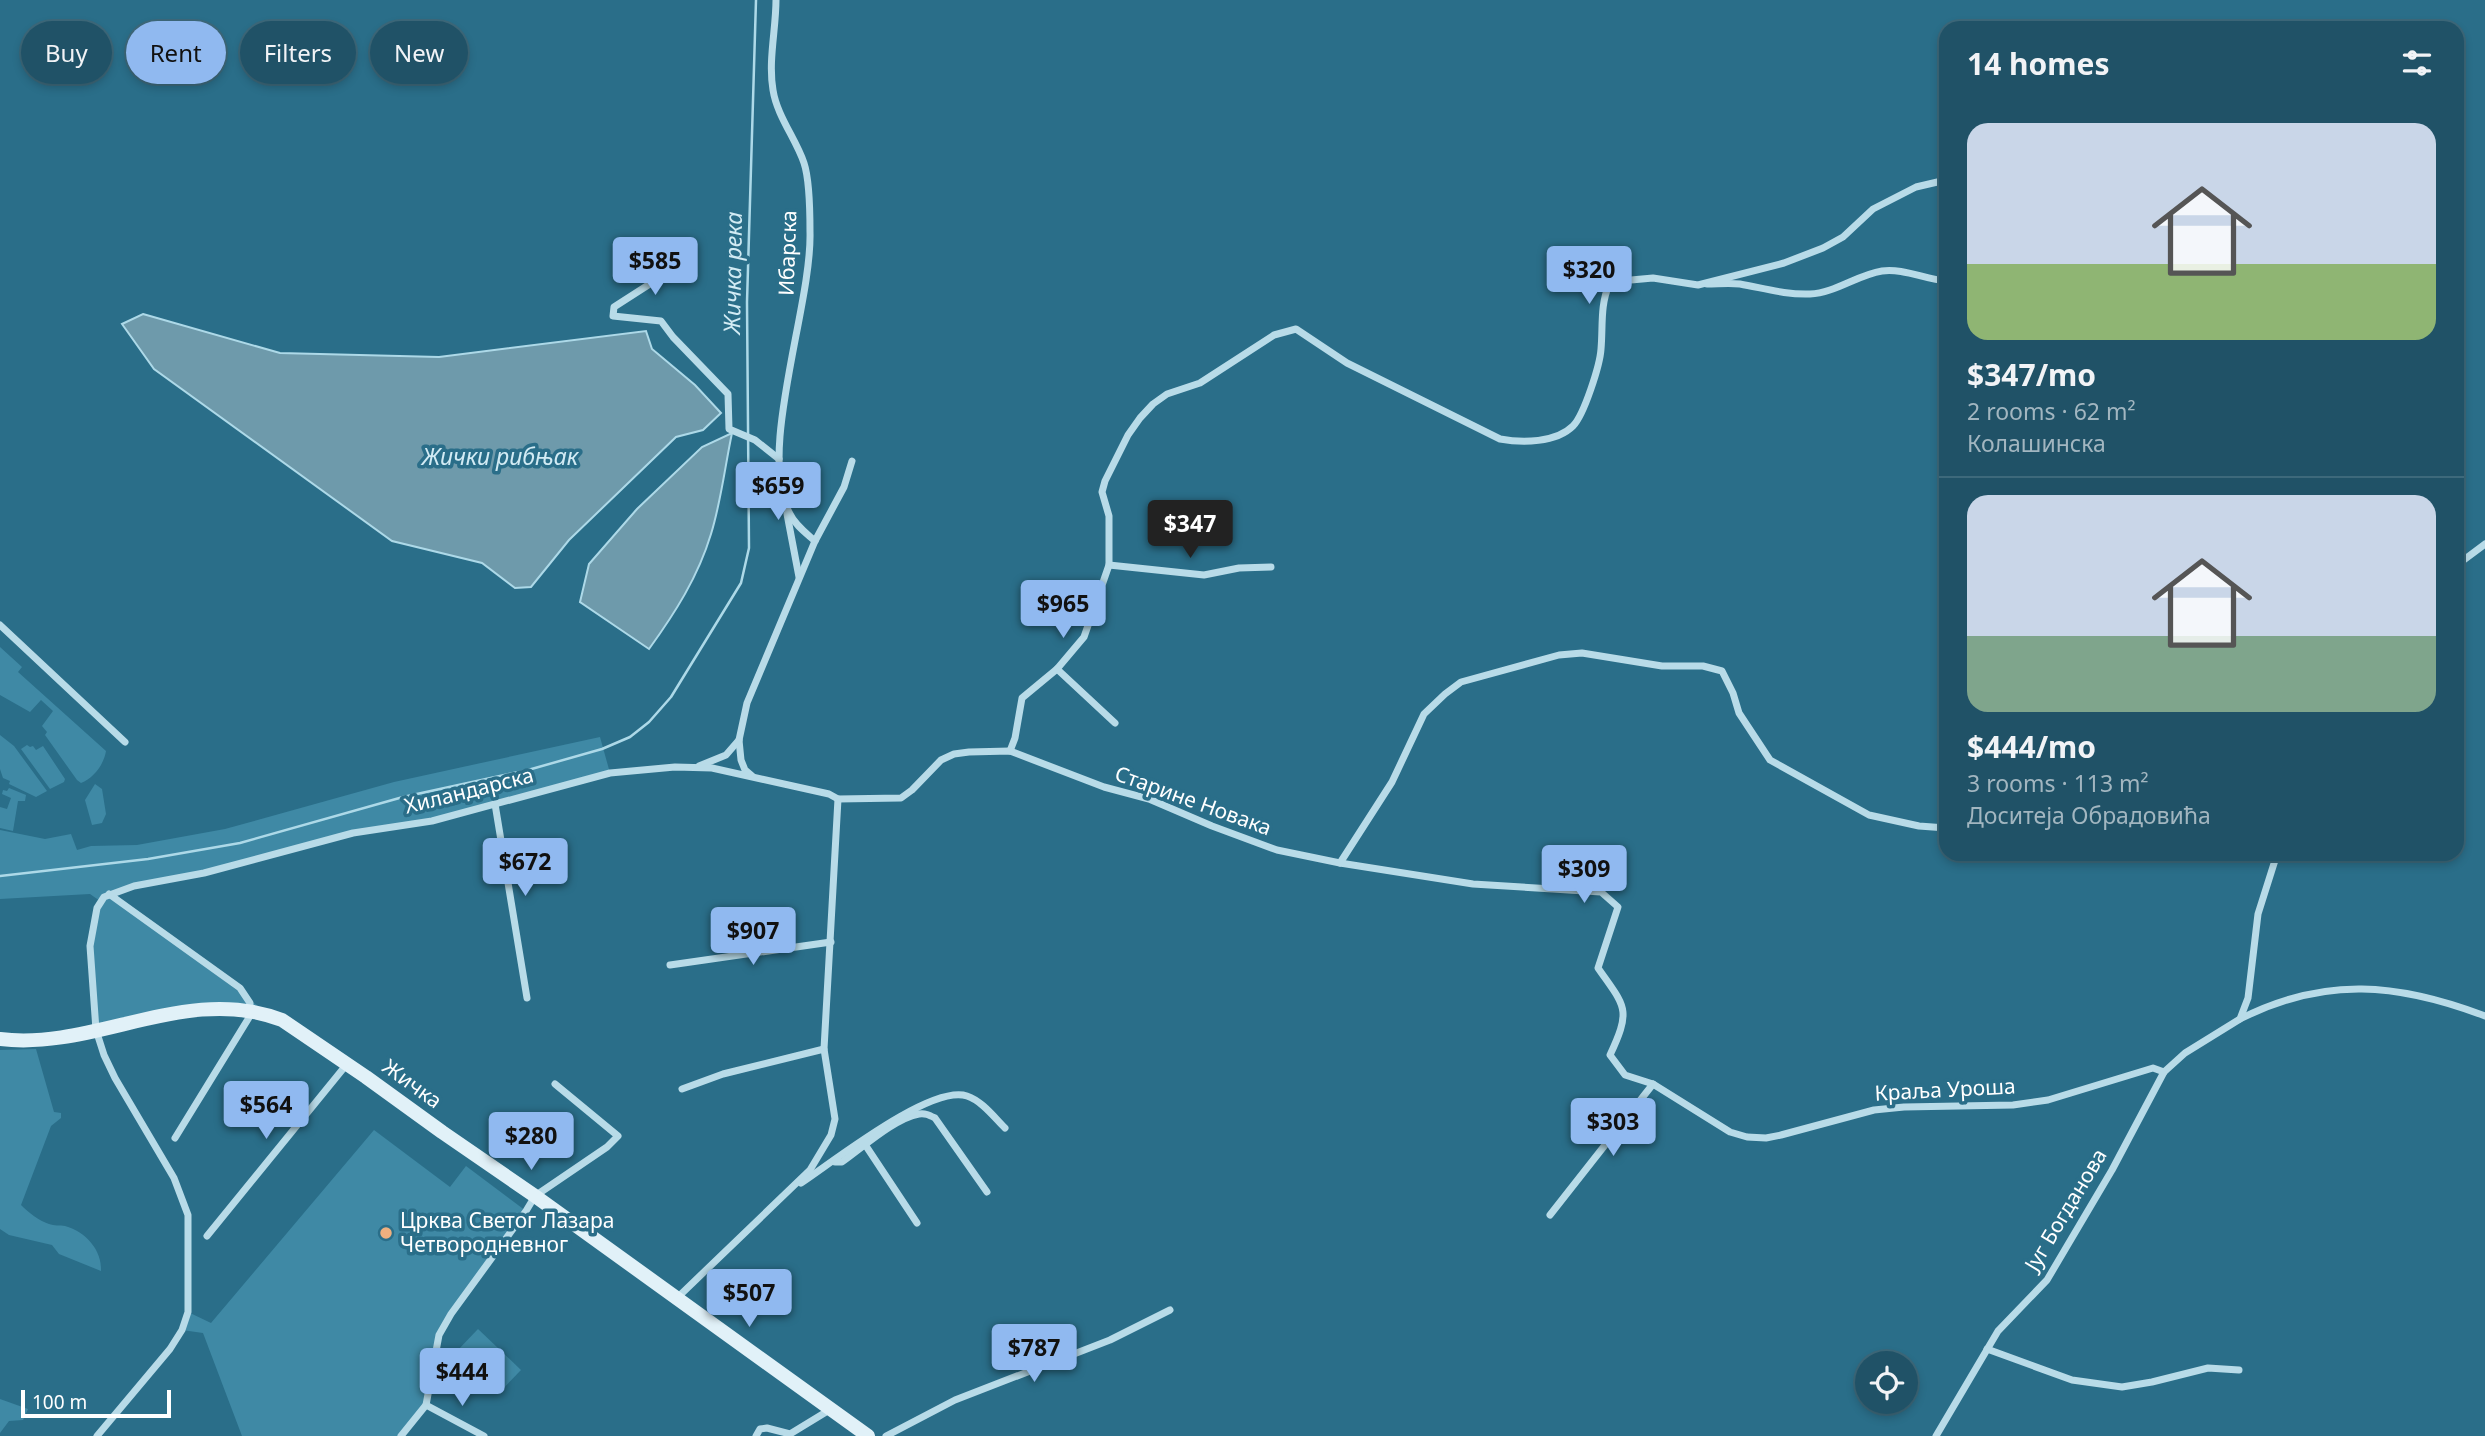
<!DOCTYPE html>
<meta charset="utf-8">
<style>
body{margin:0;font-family:"Noto Sans",sans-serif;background:#28586d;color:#f1f3f6;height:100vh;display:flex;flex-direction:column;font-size:26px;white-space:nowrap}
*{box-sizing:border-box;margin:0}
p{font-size:23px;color:#a2b6c0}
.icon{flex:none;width:38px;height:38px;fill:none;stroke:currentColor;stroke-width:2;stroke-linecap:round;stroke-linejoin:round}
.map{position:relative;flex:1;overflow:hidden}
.sheet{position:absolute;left:1939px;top:21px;width:525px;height:840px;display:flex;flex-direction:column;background:#205267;border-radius:21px;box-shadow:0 4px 10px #0003,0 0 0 2px #3d697b}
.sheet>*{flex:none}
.banner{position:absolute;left:21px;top:21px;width:665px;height:63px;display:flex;gap:14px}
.buttons{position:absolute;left:1855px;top:1351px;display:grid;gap:14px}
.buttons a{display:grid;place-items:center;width:63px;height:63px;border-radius:50%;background:#205267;box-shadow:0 4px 10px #0003,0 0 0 2px #3d697b;font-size:35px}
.scale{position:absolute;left:21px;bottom:18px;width:150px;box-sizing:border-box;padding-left:7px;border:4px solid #fff;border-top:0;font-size:19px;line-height:24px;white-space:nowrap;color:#fff;-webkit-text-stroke:5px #2a6e89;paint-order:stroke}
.price{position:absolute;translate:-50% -60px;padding:0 16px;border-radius:7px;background:#90b9f0;color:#111;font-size:23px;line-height:46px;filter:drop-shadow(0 2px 4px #0008)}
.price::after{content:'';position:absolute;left:50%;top:42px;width:21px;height:16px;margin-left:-10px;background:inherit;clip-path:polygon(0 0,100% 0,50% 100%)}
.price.on{background:#222;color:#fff}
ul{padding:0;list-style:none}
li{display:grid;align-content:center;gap:14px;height:371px;padding:0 28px}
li+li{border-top:2px solid #3d697b}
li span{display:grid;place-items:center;height:217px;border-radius:21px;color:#555}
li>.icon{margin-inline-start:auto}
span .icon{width:126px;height:126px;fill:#fffc;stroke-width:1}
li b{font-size:30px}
h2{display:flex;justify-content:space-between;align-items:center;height:84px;padding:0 28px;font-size:30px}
.pill{padding:0 24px;border-radius:32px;background:#205267;box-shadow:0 4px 10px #0003,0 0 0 2px #3d697b;font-size:24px;line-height:63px}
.pill.on{background:#90b9f0;color:#111}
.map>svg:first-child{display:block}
.green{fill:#3f89a5}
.water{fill:#6e9aab;stroke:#add9e8;stroke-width:2}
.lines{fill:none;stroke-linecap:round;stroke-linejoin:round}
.stream{stroke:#add9e8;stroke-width:2.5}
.street{stroke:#b8dbe8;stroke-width:7}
.secondary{stroke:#e1f1f8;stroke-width:14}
.poi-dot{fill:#efb07f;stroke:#2a6e89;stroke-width:2.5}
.labels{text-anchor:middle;stroke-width:7;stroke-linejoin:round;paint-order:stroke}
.street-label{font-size:21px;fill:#fff;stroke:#2a6e89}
.poi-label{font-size:21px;fill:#fff;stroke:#2a6e89;text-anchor:start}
.water-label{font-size:23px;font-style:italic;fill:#d2ebf4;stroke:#2a6e89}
</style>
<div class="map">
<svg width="2485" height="1436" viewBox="0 0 2485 1436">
<rect width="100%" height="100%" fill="#2a6e89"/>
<!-- green -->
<g class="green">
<path d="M0,647l22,20 -4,5 88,79c-2,13 -12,27 -25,32l-4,-3 -32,-45 2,-3 -5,-6 11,-15 -12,-11 -11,12 -30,-17z"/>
<path d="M0,735l14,11 33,45 -11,6 -27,-13 1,-3 -7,-3 -3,-9z"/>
<path d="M600,737l10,36 -178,48 -79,12 -243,62 160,120 -31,-5 -143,20 -6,-84 10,-45 -10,-7 -90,5v-69l45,9 26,-5 6,16 14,-4 46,-1 88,-16 169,-47z"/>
<path d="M27,745l3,2 3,-1 3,4 7,-4 22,33 -1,3 -14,7 -29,-40z"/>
<path d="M95,784l7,5 4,25 -4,9 -10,2 -7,-25z"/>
<path d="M9,788l17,7 -1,6h-7l-5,30 -13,-3v-21l7,2 4,-11 -9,-4 1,-4 4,1z"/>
<path d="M36,1049l18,63 7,1v5l-10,8 -30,79c7,7 18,16 28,19 5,2 11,1 16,2 21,6 37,24 36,45l-42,-17 -7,-9 -43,-10 -9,-6v-179z"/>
<path d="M374,1130l76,57 16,-21 60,45 -87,124 -13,70 -25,31h-159l-39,-103 -21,-3 6,-18 23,11z"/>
<path d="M478,1329l43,41 -22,23 -43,-41z"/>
<path d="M0,1399l28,10 -5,11 -14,1 -9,12z"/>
</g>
<!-- water -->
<g class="water">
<path d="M143,314l137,39 159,4 207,-26 6,18 43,36 26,28 -18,17 -27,7 -107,103 -38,47 -16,1 -33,-25 -90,-22 -238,-172 -32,-45z"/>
<path d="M732,433c-7,33 -11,69 -21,101 -13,43 -36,79 -62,115l-69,-47 9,-38 48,-55 65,-62z"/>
</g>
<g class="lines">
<!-- stream -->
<path class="stream" d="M0,876l148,-17 92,-16 163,-46 125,-27 74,-21 28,-12 19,-15 22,-25 70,-114 8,-35 -2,-246 9,-302"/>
<!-- street -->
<g class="street">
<path d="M776,0c0,29 -8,61 -3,90 4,26 23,49 31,73 5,15 6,52 6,69 2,74 -54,221 -20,282 5,11 16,19 25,27"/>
<path d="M674,265l-18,15 -42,27 -1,9 48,5 12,16 55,57 1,35 26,11 24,19"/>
<path d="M1707,284c11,0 22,-1 33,0 23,4 46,11 70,10 25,-1 47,-19 72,-23 20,-3 43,8 64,10"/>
<path d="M787,514l12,63"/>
<path d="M1109,565l95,10 35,-7 32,-1"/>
<path d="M2457,565l28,-21"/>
<path d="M0,625l125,117"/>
<path d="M1057,669l58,54"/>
<path d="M1010,751l5,-13 7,-40 35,-29 27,-32 25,-72v-49l-7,-24 3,-11 23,-46 12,-17 13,-14 14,-10 33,-11 74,-48 22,-6 51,34 153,76c22,4 56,4 73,-13 11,-11 27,-61 28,-77 2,-22 -1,-44 8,-64l11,-4 33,-3 45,7 86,-22 39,-15 20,-11 30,-28 43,-22 30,-7"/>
<path d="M699,766l27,-11 13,-15"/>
<path d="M752,776l-7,-6 -4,-10 -2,-20 8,-37 68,-162 29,-54 8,-26"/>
<path d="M495,804l32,194"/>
<path d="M1340,863l52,-81 32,-68 21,-20 16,-12 98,-27 23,-2 80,13h41l19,5 11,22 6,20 31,47 99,55 50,11 27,2"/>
<path d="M109,894l131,94 10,15v13l-75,122"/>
<path d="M670,965l161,-23"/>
<path d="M2240,1019c85,-43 158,-36 245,-3"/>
<path d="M682,1089l41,-15 101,-25"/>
<path d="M866,1146l51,77"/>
<path d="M835,1162h7c20,-14 53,-44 77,-48 6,-1 10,1 16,4l52,74"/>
<path d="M801,1183c32,-21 130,-99 166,-87 15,5 27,21 38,32"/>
<path d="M1550,1215l103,-131"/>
<path d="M207,1236l140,-172"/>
<path d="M677,1298l133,-128 21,-35 4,-16 -11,-70 14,-250"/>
<path d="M1987,1349l85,31 50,7 30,-5 56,-14 31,2"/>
<path d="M426,1405l58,31"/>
<path d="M97,1436l73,-87 12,-19 6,-18v-97l-14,-37 -59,-100 -11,-23 -8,-25 -6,-84 7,-38 7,-11 30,-11 70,-13 149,-40 79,-12 178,-48 65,-6 37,1 117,26 9,5 63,-1 11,-8 29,-30 13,-6 15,-2 41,-1 94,36 45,12 63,27 65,24 63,13 133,21 128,8 17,15 -20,61c27,39 34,40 12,87l15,20 28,9 77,48 17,5 19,1 15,-3 93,-25 30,-3 109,-2 35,-5 105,-32 11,4"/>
<path d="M401,1436l25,-31 13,-70 12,-21 75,-103 9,-15 72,-49 11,-11 -63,-52"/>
<path d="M756,1436l4,-7 7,-1 23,6 41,-25"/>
<path d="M886,1436l69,-36 155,-60 60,-30"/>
<path d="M1936,1436l62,-105 49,-51 65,-110 52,-98 21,-19 55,-34 8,-21 10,-84 19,-60"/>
</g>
<!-- secondary -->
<path class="secondary" d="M0,1039c95,12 187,-56 282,-19l84,57 76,55 93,64 333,240"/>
</g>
<!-- markers -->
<circle class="poi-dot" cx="386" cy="1233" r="7"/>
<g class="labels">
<!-- street labels -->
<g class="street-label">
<text transform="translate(788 253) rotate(-88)" y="7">Ибарска</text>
<text transform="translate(469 791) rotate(-14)" y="7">Хиландарска</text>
<text transform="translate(1193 801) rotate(20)" y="7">Старине Новака</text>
<text transform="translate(412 1084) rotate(36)" y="7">Жичка</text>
<text transform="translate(1945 1090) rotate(-3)" y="7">Краља Уроша</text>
<text transform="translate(2066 1210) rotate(-59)" y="7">Југ Богданова</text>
</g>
<!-- poi labels -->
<g class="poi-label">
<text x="400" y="1228">Црква Светог Лазара<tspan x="400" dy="24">Четвородневног</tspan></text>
</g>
<!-- water labels -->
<g class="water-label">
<text transform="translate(733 273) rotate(-89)" y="8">Жичка река</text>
<text x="500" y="465">Жички рибњак</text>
</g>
</g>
</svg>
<div class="buttons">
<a><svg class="icon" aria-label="locate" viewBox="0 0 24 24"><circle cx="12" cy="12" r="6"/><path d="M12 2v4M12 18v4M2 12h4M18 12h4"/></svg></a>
</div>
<div class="scale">100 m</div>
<b class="price" style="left:655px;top:297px">$585</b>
<b class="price" style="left:1589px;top:306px">$320</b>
<b class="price" style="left:778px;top:522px">$659</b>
<b class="price on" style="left:1190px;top:560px">$347</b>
<b class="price" style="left:1063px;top:640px">$965</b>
<b class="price" style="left:525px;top:898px">$672</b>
<b class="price" style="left:1584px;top:905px">$309</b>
<b class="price" style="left:753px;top:967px">$907</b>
<b class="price" style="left:266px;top:1141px">$564</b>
<b class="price" style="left:1613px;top:1158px">$303</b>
<b class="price" style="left:531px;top:1172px">$280</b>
<b class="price" style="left:749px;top:1329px">$507</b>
<b class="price" style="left:1034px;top:1384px">$787</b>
<b class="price" style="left:462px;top:1408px">$444</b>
<div class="banner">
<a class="pill">Buy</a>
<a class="pill on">Rent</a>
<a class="pill">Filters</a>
<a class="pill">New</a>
</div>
<section class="sheet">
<h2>14 homes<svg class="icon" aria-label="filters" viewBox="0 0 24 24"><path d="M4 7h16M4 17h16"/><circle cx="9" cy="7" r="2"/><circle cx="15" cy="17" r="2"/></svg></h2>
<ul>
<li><span style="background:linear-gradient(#c9d6e8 65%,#8fb573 0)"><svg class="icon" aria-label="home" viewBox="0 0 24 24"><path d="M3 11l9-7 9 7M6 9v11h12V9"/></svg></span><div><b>$347/mo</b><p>2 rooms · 62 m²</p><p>Колашинска</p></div></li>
<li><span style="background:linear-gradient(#c9d6e8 65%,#7fa58c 0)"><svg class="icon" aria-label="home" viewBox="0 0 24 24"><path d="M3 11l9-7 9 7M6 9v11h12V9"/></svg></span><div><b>$444/mo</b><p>3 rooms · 113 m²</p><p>Доситеја Обрадовића</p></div></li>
</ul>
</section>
</div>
